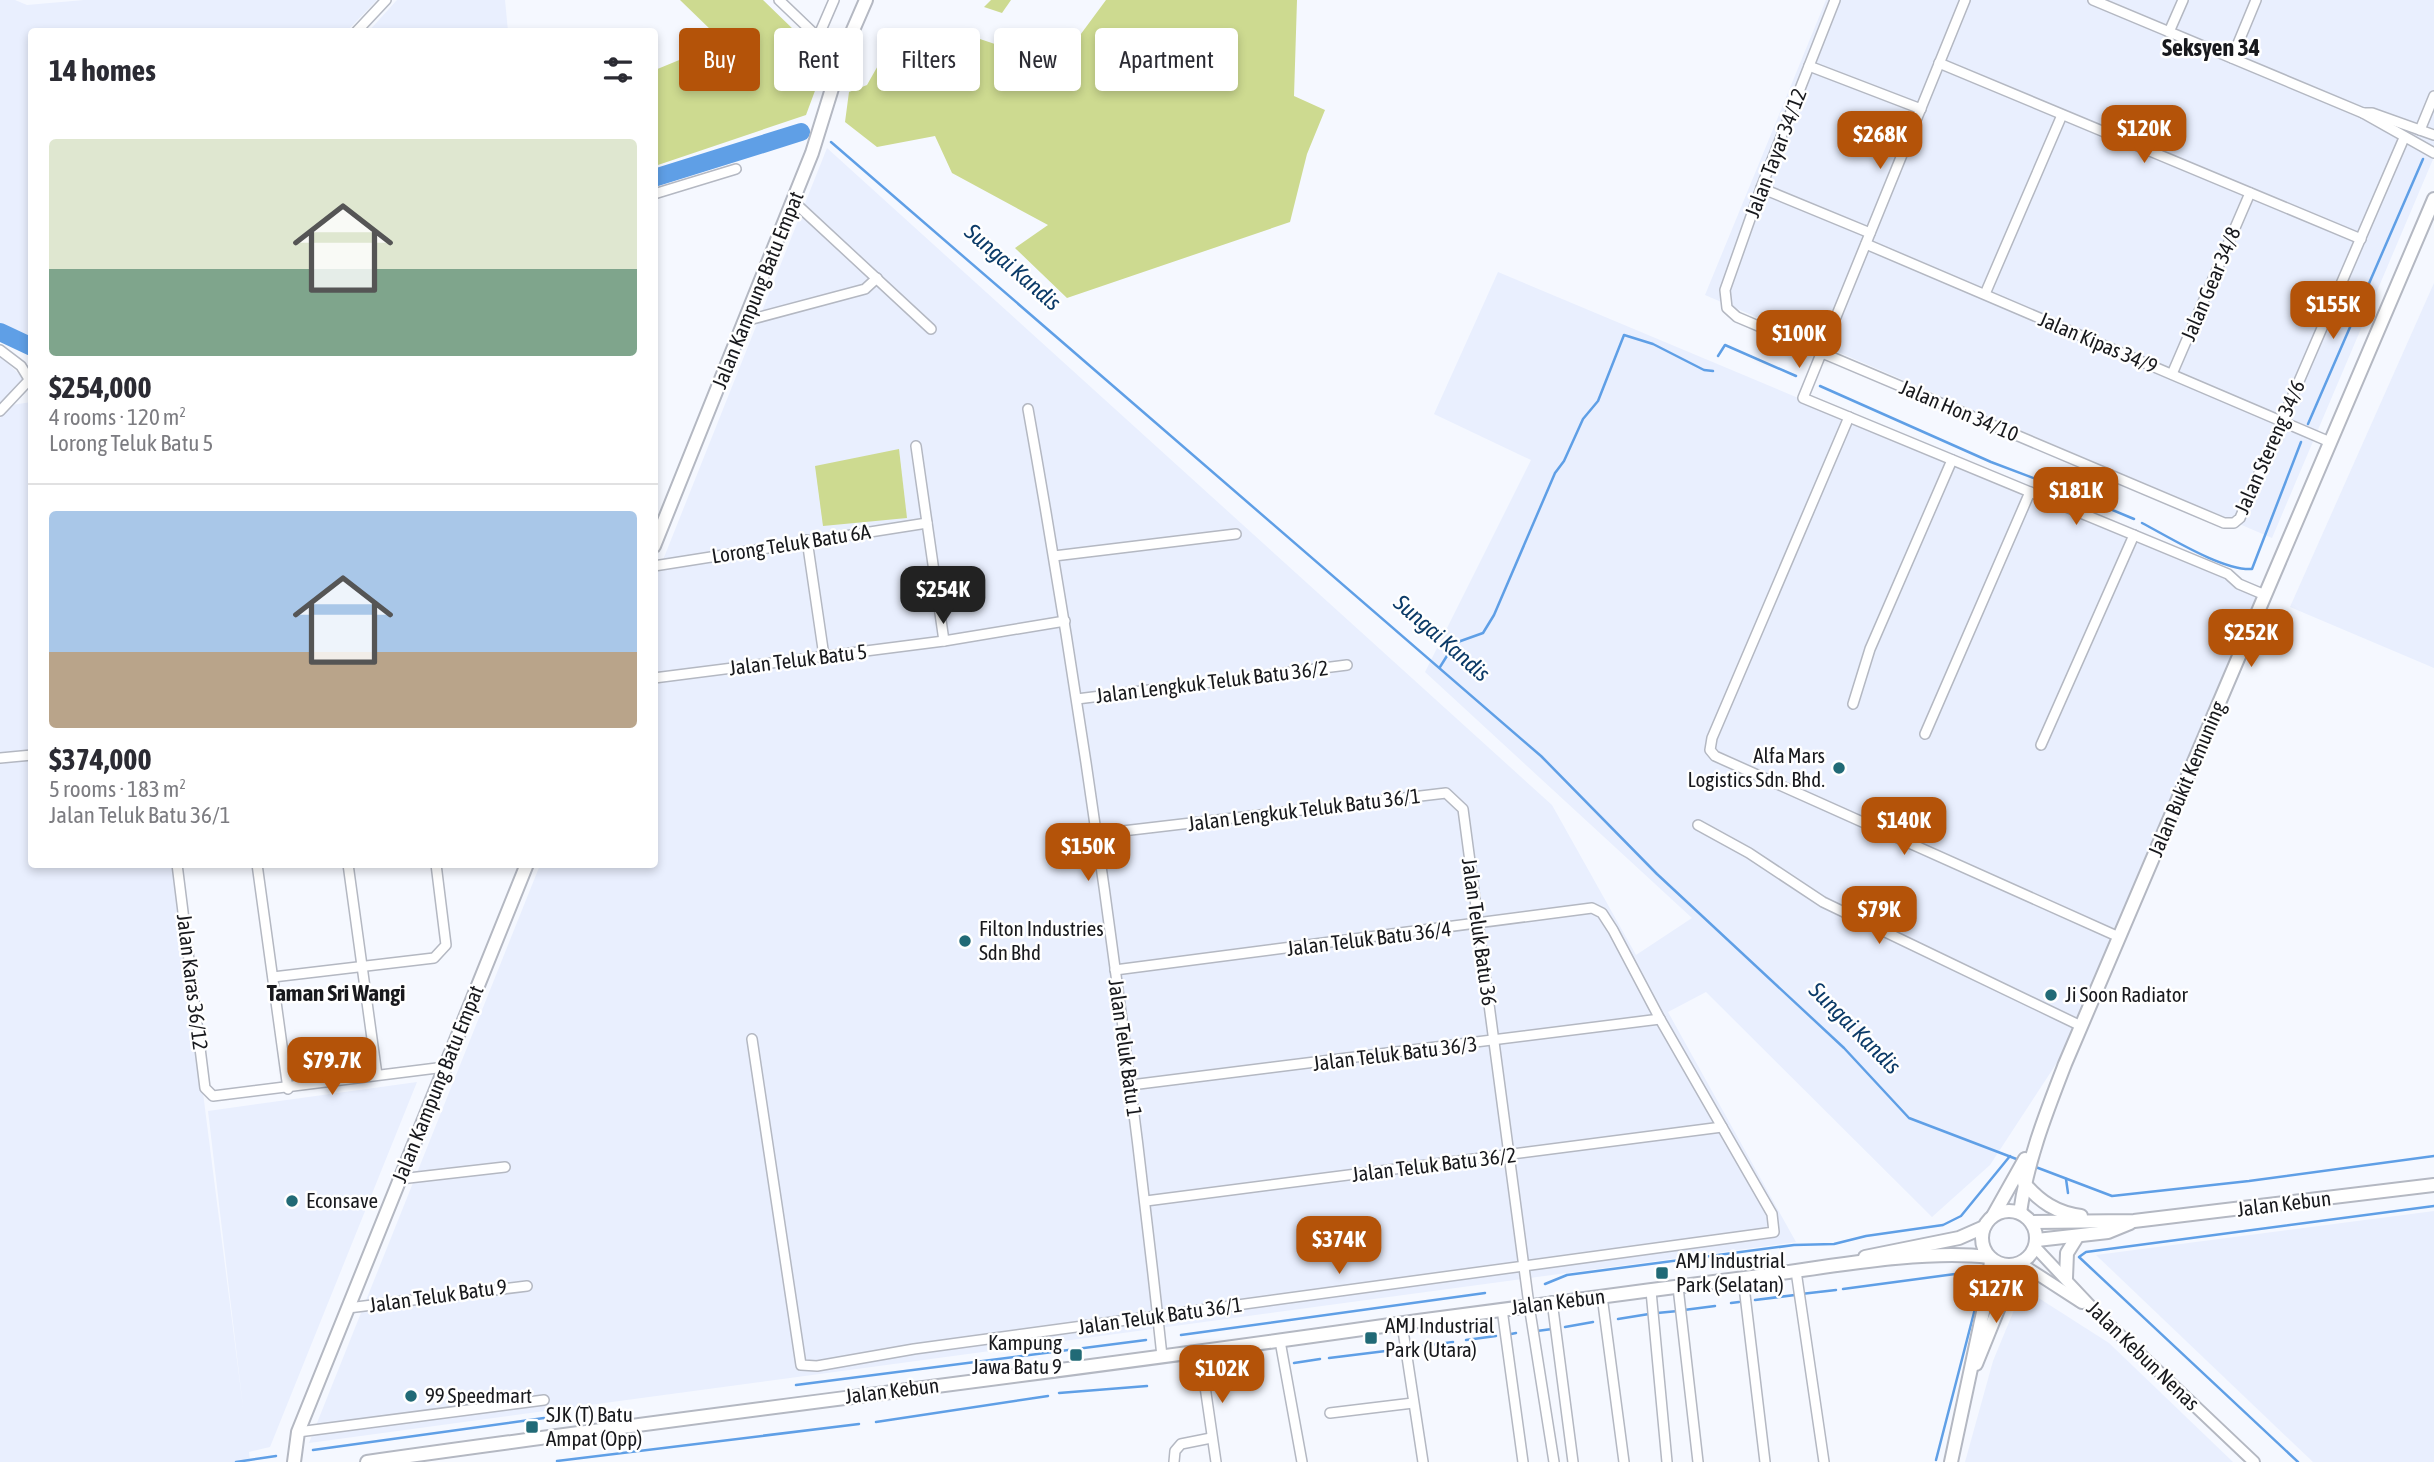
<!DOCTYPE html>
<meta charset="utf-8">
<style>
body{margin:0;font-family:"Asap Condensed",sans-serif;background:#f7f7f7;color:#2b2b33;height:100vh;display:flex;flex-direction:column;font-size:26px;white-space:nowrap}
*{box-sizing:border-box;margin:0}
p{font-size:23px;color:#7c7c81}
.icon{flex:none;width:38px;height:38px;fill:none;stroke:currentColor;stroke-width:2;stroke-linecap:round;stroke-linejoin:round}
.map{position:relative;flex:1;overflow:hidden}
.details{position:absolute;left:28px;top:28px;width:630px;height:840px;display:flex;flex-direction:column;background:#fff;border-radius:7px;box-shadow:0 4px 10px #0003}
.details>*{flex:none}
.guide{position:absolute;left:679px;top:28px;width:665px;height:63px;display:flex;gap:14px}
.price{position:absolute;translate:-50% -60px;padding:0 16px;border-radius:14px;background:#b45309;color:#fff;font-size:23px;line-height:46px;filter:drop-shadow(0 2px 4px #0008)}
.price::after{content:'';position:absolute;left:50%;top:42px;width:21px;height:16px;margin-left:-10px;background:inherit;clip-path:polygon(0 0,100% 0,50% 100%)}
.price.selected{background:#222;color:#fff}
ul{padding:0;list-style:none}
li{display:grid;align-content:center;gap:14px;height:371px;padding:0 21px}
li+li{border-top:2px solid #e1e1e2}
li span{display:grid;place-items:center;height:217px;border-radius:7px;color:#555}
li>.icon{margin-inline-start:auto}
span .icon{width:126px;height:126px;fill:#fffc;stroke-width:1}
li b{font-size:30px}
h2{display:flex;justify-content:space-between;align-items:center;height:84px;padding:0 21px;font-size:30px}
.chip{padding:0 24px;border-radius:7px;background:#fff;box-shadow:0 4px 10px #0003;font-size:24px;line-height:63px}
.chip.selected{background:#b45309;color:#fff}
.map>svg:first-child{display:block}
.built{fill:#e9effe}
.green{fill:#cdda90}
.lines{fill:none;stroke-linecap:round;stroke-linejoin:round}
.stream{stroke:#5f9fe6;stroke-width:2.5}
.river{stroke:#5f9fe6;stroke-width:18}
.minor-casing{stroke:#b4b8c2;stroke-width:12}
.tertiary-casing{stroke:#b4b8c2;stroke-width:14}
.secondary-casing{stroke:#b4b8c2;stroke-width:16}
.minor{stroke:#fff;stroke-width:9}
.tertiary{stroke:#fff;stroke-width:10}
.secondary{stroke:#fff;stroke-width:12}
.poi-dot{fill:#216a76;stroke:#fff;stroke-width:2.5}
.labels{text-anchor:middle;stroke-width:5;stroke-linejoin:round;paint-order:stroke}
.street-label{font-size:21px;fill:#18191d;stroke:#fff}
.poi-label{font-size:21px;fill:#18191d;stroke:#fff;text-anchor:start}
.water-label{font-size:23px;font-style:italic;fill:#0c3b68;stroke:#fff}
.neighbourhood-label{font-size:23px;font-weight:bold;fill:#18191d;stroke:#fff}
.quarter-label{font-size:24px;font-weight:bold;fill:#18191d;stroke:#fff}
</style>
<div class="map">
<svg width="2434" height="1462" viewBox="0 0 2434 1462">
<rect width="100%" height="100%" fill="#f5f8ff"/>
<!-- built -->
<g class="built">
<path d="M0,0h15l12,5 57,-5h293l-30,31 -315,1 -1,311 -31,-15z"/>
<path d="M397,0h108l3,31h-139z"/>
<path d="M1826,0h608v157l-162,381 -567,-243z"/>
<path d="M827,148l725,657 84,150 56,-37 -267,-246 106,-212 -97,-46 64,-142 727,305 33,19 -196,459 -72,110 -58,52 -226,-225 -38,20 128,230 -1487,201 231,-578 114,-1 1,-284z"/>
<path d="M2434,283v385l-144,-61z"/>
<path d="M0,356l23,22 -23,26z"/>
<path d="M31,402v350l-31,3v-337l12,-13z"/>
<path d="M31,760l1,104 142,1 69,542 -35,-296 209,-29 -147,365 -21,5 1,10h-250v-698z"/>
<path d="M2434,1211v251h-121l-217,-207z"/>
<path d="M2021,1293l16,4 72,46 124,119h-268l28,-101z"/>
</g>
<!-- green -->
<g class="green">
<path d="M680,0h83l63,61 -20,54 -151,51v-96l51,-21 7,-17z"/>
<path d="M991,0h20l-9,13 -18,-6z"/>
<path d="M1106,0h191l-3,96 31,14 -18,44 -17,68 -223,76 -52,-50 33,-23 -96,-52 -17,-37 -58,11 -32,-25 4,-30 18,-7 13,-23 41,15 50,-41 87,29z"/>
<path d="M899,449l8,69 -84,8 -8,-60z"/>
</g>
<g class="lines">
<!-- stream -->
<g class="stream">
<path d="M831,142l710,614 116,118 187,174 65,70 110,42"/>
<path d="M1718,356l7,-11 71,31"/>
<path d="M1820,386l171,76 45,17"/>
<path d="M2308,424l115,-265"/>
<path d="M2055,486l79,33"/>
<path d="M2142,523c27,14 81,48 110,46l49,-127"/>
<path d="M1440,667l15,-24 28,-10 11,-18 61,-142 9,-12 19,-42 15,-18 26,-66 29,9 51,26 9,1"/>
<path d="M2033,1166l79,30 137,-15 185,-25"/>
<path d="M2066,1179l2,14"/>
<path d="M1545,1284l22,-9 227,-30 40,-1 32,-8 77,-11 18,-9 49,-60"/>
<path d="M1843,1289l127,-17c10,8 8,17 7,29l-41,159"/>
<path d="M1801,1294l35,-4"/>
<path d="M1755,1300l40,-5"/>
<path d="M1731,1303l8,-1"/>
<path d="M1684,1310l31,-4"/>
<path d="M1657,1313l21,-2"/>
<path d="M1618,1319l31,-5"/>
<path d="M1565,1327l28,-5"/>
<path d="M1537,1331l15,-2"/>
<path d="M1511,1334l5,-1"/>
<path d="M1181,1335l304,-42"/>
<path d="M1466,1340l30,-4"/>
<path d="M1408,1348l45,-6"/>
<path d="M1329,1358l73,-9"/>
<path d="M1294,1363l26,-4"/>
<path d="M1185,1380l16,-3"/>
<path d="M796,1385l350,-45"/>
<path d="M1059,1393l88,-7"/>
<path d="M876,1422l172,-26"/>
<path d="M313,1450l231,-32"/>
<path d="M557,1461l302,-37"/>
<path d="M236,1462l40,-6"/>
<path d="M2298,1462l-219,-205 7,-5 348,-46"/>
</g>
<!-- river -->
<g class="river">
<path d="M654,178l147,-46"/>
<path d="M0,332l32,15"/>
</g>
<!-- minor casing -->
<g class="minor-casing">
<g id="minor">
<path d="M779,0l47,45 17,8"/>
<path d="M1835,0l-74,188 -36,102 2,18 10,9 487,206h10l6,-5 164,-380"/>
<path d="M1965,0l-162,398 425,176 11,10 26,11"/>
<path d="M2093,0l270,113 71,40"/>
<path d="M356,32l30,-32"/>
<path d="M2169,32l14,-32"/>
<path d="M818,37l16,-37"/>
<path d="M2232,58l24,-58"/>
<path d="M1939,63l422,176"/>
<path d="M1809,66l112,43"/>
<path d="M2363,113h9l62,22"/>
<path d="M2420,130l14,-34"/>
<path d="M1761,188l109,45"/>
<path d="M654,194l82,-25"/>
<path d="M793,201l138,128"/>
<path d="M1866,244l464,198"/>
<path d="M1985,294l77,-179"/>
<path d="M745,321l120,-32 12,-11"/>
<path d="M0,350l21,16 8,13"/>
<path d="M2172,374l78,-181"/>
<path d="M1028,409c56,314 100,630 134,947"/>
<path d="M0,411l32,-34"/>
<path d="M1849,417l-137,321 -2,12 5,6 404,181"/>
<path d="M916,446l28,195"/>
<path d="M807,540l17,116"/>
<path d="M1054,556l182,-22"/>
<path d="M654,566l273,-43"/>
<path d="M654,678l290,-37 121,-20"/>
<path d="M1077,699l270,-34"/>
<path d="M1853,704l17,-55 82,-189"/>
<path d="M1925,734l105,-242"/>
<path d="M2041,745l93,-210"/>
<path d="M0,758l32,-3"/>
<path d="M1698,825l51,28 74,49 258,124"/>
<path d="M1097,834l349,-41 17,16 66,496 25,157"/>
<path d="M177,864l28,224 8,8 232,-29"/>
<path d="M257,864l31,225"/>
<path d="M348,864l29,211"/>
<path d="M273,977l161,-19 12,-13 -10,-81"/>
<path d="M752,1039l49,326 16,1 97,-17 860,-117 -2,-18 -112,-195 -47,-89 -11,-17 -10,-5 -477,62"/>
<path d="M1131,1085l529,-66"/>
<path d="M400,1179l105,-12"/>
<path d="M1146,1201l576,-74"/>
<path d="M1796,1271l28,191"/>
<path d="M1743,1278l22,184"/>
<path d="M1678,1287l20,175"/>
<path d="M1651,1291l16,171"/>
<path d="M1602,1296l22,166"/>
<path d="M1552,1301l21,161"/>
<path d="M348,1308l179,-22"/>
<path d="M1502,1309l21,153"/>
<path d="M1402,1324l21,138"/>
<path d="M1280,1341l22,121"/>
<path d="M1200,1352l16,110"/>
<path d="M1330,1413l83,-10"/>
<path d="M298,1432l246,-32"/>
<path d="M1174,1462l1,-11 6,-7 30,-6"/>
</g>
</g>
<!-- tertiary casing -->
<g class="tertiary-casing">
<g id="tertiary">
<path d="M2035,1247l64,68 155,147"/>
<path d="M2020,1263l62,40"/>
</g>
</g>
<!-- secondary casing -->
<g class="secondary-casing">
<g id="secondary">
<path d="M654,546l158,-393 31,-100 23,-53"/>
<path d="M2024,1183c16,19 33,30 57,33"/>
<circle cx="2009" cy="1238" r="27"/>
<path d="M2020,1213c7,-52 26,-100 45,-149l369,-865"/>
<path d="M1993,1216l32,-57"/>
<path d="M2032,1222l102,-1 300,-36"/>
<path d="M2037,1240l71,-8 22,-9"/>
<path d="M1865,1257l94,-19 25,-11"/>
<path d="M2066,1278l1,-25 10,-16"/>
<path d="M1976,1364l40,-99"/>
<path d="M294,1462l4,-30 229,-568"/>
<path d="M367,1462c350,-50 701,-90 1051,-141 114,-16 228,-30 342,-45 68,-9 162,-27 229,-19"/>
<path d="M1951,1462l38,-178 2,-25"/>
</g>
</g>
<!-- minor -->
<use href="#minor" class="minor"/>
<!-- tertiary -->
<use href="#tertiary" class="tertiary"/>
<!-- secondary -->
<use href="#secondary" class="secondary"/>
</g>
<!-- markers -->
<g class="poi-dot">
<circle cx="1839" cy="768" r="7"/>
<circle cx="965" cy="941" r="7"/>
<circle cx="2051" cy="995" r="7"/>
<circle cx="292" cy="1201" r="7"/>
<rect x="1655" y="1266" width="14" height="14" rx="3.5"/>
<rect x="1364" y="1331" width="14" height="14" rx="3.5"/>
<rect x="1069" y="1348" width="14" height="14" rx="3.5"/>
<circle cx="411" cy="1396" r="7"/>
<rect x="525" y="1420" width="14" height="14" rx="3.5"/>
</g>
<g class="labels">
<!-- street labels -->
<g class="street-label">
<text transform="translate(1776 153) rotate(-69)" y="7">Jalan Tayar 34/12</text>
<text transform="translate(2211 284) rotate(-67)" y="7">Jalan Gear 34/8</text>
<text transform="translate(758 290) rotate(-68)" y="7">Jalan Kampung Batu Empat</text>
<text transform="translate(2098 343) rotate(23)" y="7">Jalan Kipas 34/9</text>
<text transform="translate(1959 411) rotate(23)" y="7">Jalan Hon 34/10</text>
<text transform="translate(2270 447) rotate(-66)" y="7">Jalan Stereng 34/6</text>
<text transform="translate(791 544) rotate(-9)" y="7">Lorong Teluk Batu 6A</text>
<text transform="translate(798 660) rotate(-7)" y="7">Jalan Teluk Batu 5</text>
<text transform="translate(1212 682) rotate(-7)" y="7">Jalan Lengkuk Teluk Batu 36/2</text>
<text transform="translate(2187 779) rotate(-67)" y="7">Jalan Bukit Kemuning</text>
<text transform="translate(1304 810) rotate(-7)" y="7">Jalan Lengkuk Teluk Batu 36/1</text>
<text transform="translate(1479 932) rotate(82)" y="7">Jalan Teluk Batu 36</text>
<text transform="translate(1369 939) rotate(-7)" y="7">Jalan Teluk Batu 36/4</text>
<text transform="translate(192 982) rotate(83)" y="7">Jalan Karas 36/12</text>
<text transform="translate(1125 1048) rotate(82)" y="7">Jalan Teluk Batu 1</text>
<text transform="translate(1395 1054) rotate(-7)" y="7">Jalan Teluk Batu 36/3</text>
<text transform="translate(438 1084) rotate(-68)" y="7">Jalan Kampung Batu Empat</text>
<text transform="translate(1434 1165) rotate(-7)" y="7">Jalan Teluk Batu 36/2</text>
<text transform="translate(2284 1204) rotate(-7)" y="7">Jalan Kebun</text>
<text transform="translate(438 1296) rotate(-8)" y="7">Jalan Teluk Batu 9</text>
<text transform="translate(1558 1302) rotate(-7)" y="7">Jalan Kebun</text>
<text transform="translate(1160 1316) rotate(-8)" y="7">Jalan Teluk Batu 36/1</text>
<text transform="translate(2143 1356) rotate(44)" y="7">Jalan Kebun Nenas</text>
<text transform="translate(892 1391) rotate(-7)" y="7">Jalan Kebun</text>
</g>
<!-- poi labels -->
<g class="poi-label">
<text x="1825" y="763" text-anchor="end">Alfa Mars<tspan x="1825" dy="24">Logistics Sdn. Bhd.</tspan></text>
<text x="979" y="936">Filton Industries<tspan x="979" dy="24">Sdn Bhd</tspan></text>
<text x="2065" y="1002">Ji Soon Radiator</text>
<text x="306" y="1208">Econsave</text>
<text x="1676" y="1268">AMJ Industrial<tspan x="1676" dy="24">Park (Selatan)</tspan></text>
<text x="1385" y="1333">AMJ Industrial<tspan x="1385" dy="24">Park (Utara)</tspan></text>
<text x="1062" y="1350" text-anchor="end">Kampung<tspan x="1062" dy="24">Jawa Batu 9</tspan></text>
<text x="425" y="1403">99 Speedmart</text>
<text x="546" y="1422">SJK (T) Batu<tspan x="546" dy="24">Ampat (Opp)</tspan></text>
</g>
<!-- water labels -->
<g class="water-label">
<text transform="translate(1013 267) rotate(41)" y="8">Sungai Kandis</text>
<text transform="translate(1442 638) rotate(41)" y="8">Sungai Kandis</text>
<text transform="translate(1855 1028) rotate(45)" y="8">Sungai Kandis</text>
</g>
<!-- neighbourhood labels -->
<g class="neighbourhood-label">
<text x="336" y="1001">Taman Sri Wangi</text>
</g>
<!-- quarter labels -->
<g class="quarter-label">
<text x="2211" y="56">Seksyen 34</text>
</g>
</g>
</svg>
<b class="price" style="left:2144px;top:165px">$120K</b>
<b class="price" style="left:1880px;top:171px">$268K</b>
<b class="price" style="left:2333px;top:341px">$155K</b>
<b class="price" style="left:1799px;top:370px">$100K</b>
<b class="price" style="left:2076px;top:527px">$181K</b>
<b class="price selected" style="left:943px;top:626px">$254K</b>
<b class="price" style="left:2251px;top:669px">$252K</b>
<b class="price" style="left:1904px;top:857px">$140K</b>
<b class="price" style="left:1088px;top:883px">$150K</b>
<b class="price" style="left:1879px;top:946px">$79K</b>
<b class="price" style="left:332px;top:1097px">$79.7K</b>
<b class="price" style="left:1339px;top:1276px">$374K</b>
<b class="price" style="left:1996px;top:1325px">$127K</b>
<b class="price" style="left:1222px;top:1405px">$102K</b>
<div class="guide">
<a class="chip selected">Buy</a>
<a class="chip">Rent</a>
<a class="chip">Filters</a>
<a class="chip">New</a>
<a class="chip">Apartment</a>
</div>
<section class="details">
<h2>14 homes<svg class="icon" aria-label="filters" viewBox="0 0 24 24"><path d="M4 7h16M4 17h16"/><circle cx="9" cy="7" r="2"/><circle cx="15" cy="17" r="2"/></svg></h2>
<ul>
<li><span style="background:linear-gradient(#dfe7d0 60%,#7fa58c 0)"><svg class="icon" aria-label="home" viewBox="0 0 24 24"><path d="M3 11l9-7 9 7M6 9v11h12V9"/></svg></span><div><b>$254,000</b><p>4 rooms · 120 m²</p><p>Lorong Teluk Batu 5</p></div></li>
<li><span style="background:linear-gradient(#a9c7e8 65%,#b9a48a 0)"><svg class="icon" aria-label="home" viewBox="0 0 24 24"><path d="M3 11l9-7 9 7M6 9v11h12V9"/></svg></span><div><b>$374,000</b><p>5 rooms · 183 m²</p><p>Jalan Teluk Batu 36/1</p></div></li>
</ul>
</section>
</div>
